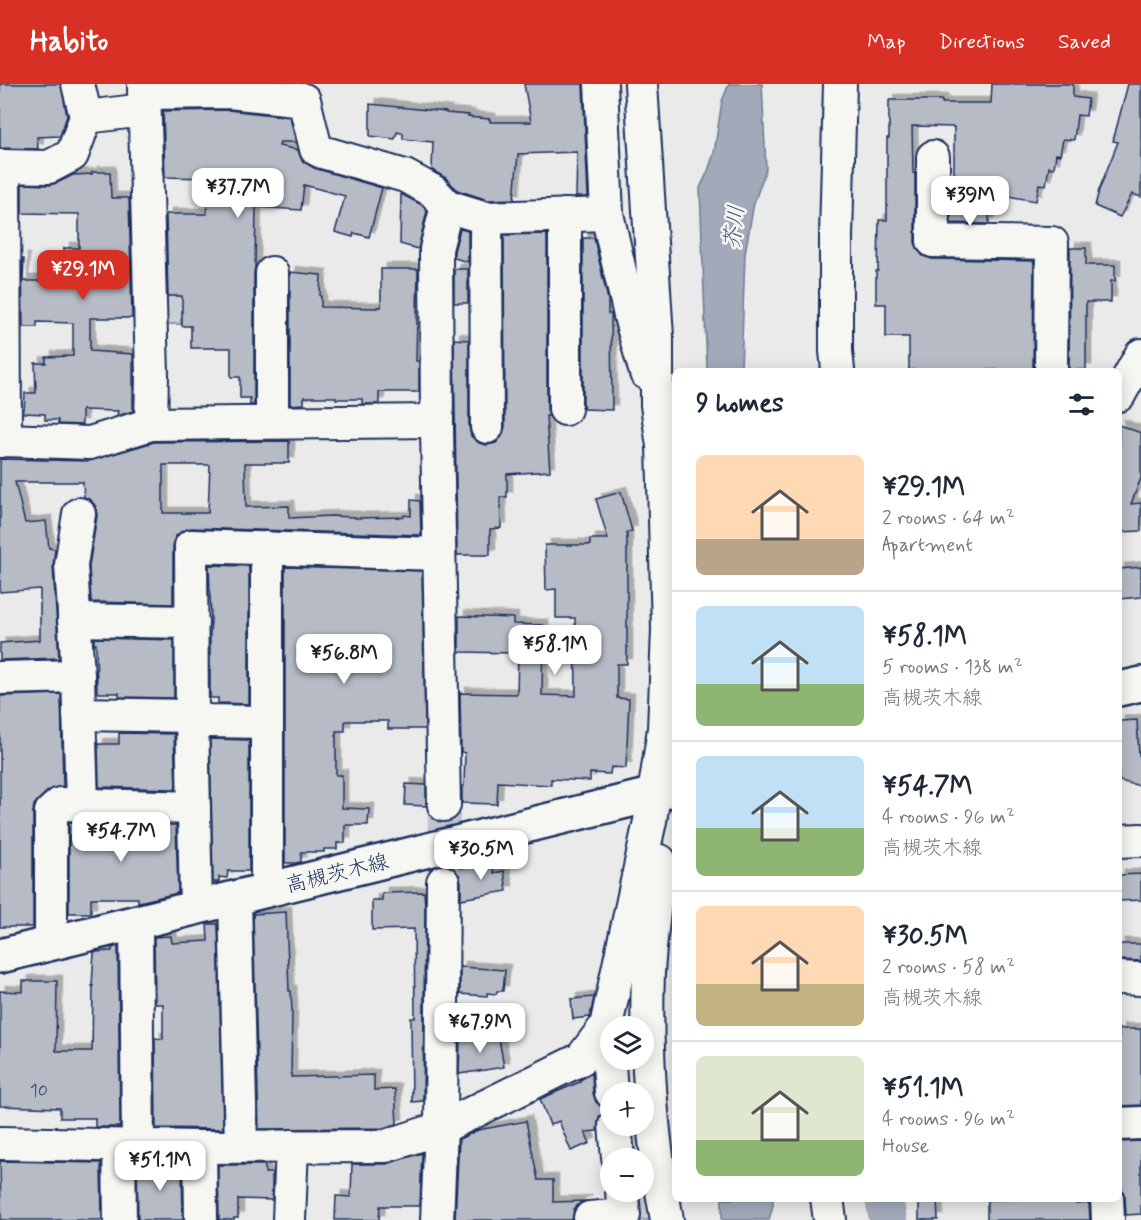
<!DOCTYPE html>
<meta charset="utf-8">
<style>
body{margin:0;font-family:Mynerve,"Klee One",sans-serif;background:#f2f2f3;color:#1f2937;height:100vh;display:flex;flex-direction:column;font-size:22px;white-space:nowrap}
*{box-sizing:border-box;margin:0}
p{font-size:20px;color:#747a83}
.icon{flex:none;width:33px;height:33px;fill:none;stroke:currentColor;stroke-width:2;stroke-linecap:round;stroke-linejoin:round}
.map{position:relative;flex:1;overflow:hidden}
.sheet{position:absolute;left:672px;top:284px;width:450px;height:834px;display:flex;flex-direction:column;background:#fff;border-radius:9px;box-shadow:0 3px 15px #0003}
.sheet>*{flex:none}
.controls{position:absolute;left:600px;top:932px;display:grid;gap:12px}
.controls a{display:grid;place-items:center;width:54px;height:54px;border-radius:50%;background:#fff;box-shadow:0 3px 15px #0003;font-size:30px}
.price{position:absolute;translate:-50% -51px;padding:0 14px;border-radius:12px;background:#fff;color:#222;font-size:20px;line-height:39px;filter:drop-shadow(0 2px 3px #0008)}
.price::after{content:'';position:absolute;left:50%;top:36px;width:18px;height:14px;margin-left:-9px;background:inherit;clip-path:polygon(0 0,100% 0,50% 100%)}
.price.on{background:#d93025;color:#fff}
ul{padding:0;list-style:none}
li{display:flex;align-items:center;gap:18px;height:150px;padding:0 24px}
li+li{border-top:2px solid #e0e1e3}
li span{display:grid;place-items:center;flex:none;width:168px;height:120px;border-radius:9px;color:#555}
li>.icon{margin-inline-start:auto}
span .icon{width:72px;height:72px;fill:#fffc;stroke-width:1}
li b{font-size:26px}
h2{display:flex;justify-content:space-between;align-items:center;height:72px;padding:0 24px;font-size:26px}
header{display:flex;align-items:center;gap:36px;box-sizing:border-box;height:84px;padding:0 30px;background:#d93025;color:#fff}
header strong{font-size:28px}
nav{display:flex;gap:33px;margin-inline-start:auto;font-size:21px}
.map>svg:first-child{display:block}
.green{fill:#caced5;stroke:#727e9a;stroke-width:1.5}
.water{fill:#a2aaba;stroke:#6c7995;stroke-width:1.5}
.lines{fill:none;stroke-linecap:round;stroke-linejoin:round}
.river{stroke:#a2aaba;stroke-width:38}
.building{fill:#b6bbc6;stroke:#1b2f5e;stroke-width:1.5;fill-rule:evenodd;filter:url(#shadow)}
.minor-tunnel{stroke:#c0c5cd;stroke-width:32;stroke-dasharray:32 16;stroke-linecap:butt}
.minor-casing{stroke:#1b2f5e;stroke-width:36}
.major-casing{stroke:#1b2f5e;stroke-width:38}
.minor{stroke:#f6f6f2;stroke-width:32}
.major{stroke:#f6f6f2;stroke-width:33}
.labels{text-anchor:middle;stroke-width:5;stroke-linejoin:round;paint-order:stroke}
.number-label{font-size:18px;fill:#425278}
.street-label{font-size:21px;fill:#1b2f5e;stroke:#f6f6f2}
.water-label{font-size:22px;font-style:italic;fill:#44547a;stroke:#f6f6f2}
</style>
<header>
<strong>Habito</strong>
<nav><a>Map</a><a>Directions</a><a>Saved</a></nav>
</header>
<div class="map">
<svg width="1141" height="1136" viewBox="0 0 1141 1136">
<defs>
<filter id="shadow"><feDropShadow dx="5.5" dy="-5.5" stdDeviation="0" flood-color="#0004"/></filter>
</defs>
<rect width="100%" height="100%" fill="#e9eae9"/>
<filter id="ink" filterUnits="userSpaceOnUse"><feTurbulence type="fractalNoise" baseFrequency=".0167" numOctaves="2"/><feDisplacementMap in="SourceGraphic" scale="12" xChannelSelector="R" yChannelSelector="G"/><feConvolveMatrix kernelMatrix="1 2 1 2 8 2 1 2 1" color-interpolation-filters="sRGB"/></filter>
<g filter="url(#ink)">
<!-- green -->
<g class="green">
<path d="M157,198h17v14h25l13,23h-31v5h-23z"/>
<path d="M623,1041h21l17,95h-32l4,-29h11v-33h-16z"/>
</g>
<!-- water -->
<g class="water">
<path d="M729,0h33l4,85 -12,34 -9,50 -4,117h-34l-7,-182 8,-17 6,-18 8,-52z"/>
<path d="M722,1115h51v6l-4,15h-47z"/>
</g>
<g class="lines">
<!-- river -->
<path class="river" d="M884,1114l4,22"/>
</g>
<!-- building -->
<g class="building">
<path d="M0,0h61l6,32 -7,20 -23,1 1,12 -38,-1z"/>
<path d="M524,0h59l5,113h-12l1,-45 -59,2 -4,45 -26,1 -31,-10 -11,-12 -14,-8 1,-28 -30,-3v-6l-6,-1 -2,7 -25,-3v-32l76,8v1l23,2 -1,2 22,2v3h41z"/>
<path d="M992,0h81v13l15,2 -2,17 -9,-1 -3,25 -11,-1 -3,16 -4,-1 -2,14 -5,-1 -3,18 -7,-1 -3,17 -46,-8 -1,31 -38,-1v-48h3v-48l-42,-1 1,47h2v69l3,8 5,6 9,3 102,2 -1,109h-124v-33h-23v-33h-10v-33h2l1,-51h8v-82h2v-38h53v3h49z"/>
<path d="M1128,0h13v113l-9,-3 -12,23 -25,-11 4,-16 19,-48 -5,-1z"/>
<path d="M228,26l62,7 6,25h-16l-1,4 19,4 4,11 12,7 68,20 -13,49 -15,-4 -1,4 -18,-5 10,-36 -41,-11 -3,25 -45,-3 -1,60 -1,6v132h-4v-7h-10v-21h-9v-29h-40v-22h-9v-30h-14l-2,-82h41l1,-36 -43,-1 -2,-66z"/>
<path d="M92,88h18l1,26h18l3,120h-42v33l43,3v57l-16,5 1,-5 -36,-1v15l-24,-1v-4h-13v-6l-21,-1 1,-20h11l-1,-30h11v-6l27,-1v-33l-36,-1v5h-14l-1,-68h2l-1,22h40l1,-33h15v-34l-57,-1v-29l27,1 8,-2 16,-8 19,-1z"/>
<path d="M401,110l21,11 5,6 -9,38 -18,-5z"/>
<path d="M460,145l8,2v31l-14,-4v-7z"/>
<path d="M547,150v175l2,7h-3l4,55 -43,3v23h-7l1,31 -11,1v26h-33l-3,-216 15,1v87l2,9 8,7 8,2 9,-2 6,-7 3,-9 -1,-192z"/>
<path d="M583,154h11l14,62v14h3l1,96 -28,-1v-2h-1z"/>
<path d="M1070,164h16v17h29v16h-4v21h-25v68h-17z"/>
<path d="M381,185h37l-2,92h3v31h-40v12h-17v-5h-26v-2h-32v7l-14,1v-133l31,3 -1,21h1v11l56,1v-1h4z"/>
<rect x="454" y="185" width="14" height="34"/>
<path d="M1119,341l22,8v45l-10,26 10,-1v28l-22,1z"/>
<path d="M289,357v22h-44l1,44 43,-1v12l42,-2 24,1v1l49,-1v-2l7,1v-16l9,1 1,34 -230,-7 -9,3 -6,5 -3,10v58l-82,-2 -2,-36 8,-50 -1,-9 -5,-7 -7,-3 -1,-15h-68l10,41 21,-2 3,27 6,1 -2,17 6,92 -59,2v-17l40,-3v-51l-40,3v-133l89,2 65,-19zM163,381h47l-2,48h-45z"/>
<path d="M621,408l11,39 -5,1v132h-10v34l12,1 -3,69 -15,-1 -1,7 -20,-1v8l-39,-2v6l-53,-3 -1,22 -35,-1v-17h2l1,-33 -4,-1 -1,-59 57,1 1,-41 -59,-1v-36l54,2v6l30,1 -1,70 34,1 -1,-78h-19v-29l-10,1 -1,-45h45v-6h18l-12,-40z"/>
<path d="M209,481l40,1v138l-31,-1v-5h-8v-64l1,-14z"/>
<path d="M285,483l137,4 3,158h-37v-8h-43v10h-9v44h6v33l27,1 -1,16h-23v18h-8v6h-13v3h-23v10l-5,1h-11z"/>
<path d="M1141,483v30l-22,2v-30z"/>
<path d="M94,554l80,2v58l-55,-1v-4h-22l-1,-49 -2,1z"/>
<path d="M61,610l2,92 -15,5 -9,8 -5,6 -1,7v115h-33v-231z"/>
<path d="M1137,636l2,35h2v31l-22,-5v-60z"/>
<path d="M119,649l55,1 2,55 -77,-2 -1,-43h21z"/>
<path d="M210,655l39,1v131h-21l-1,7 -8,-1v5h-6z"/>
<path d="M406,700l20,1v21l-21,-1z"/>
<path d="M69,738l107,3 2,68 -39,9h-1v-4h-47v15h-22z"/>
<path d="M492,778l2,11 10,-2 3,20 -46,8v-17l-2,-8 -5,-5z"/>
<path d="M1141,790v26l-22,1v-26z"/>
<path d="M424,808l1,15 -2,194 -11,1 -1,-84h4l-1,-89 -42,1v-30h10v-7z"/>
<path d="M286,828l3,79h2l1,20 -1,66 83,-2v15l21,-1 2,35 -14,4 -124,1 -6,-215z"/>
<path d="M207,840h11l5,205 -67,-1 -1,-90 8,1v-35h-8l-1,-67 17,-1 1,7 36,-2z"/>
<path d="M1119,860h22v17l-22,-1z"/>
<path d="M118,862l2,181h-25v-9h-35v-10l-60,-2v-115l23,1v-11h34l-1,70h36l1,-65h-1l2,-34 18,-1v-3z"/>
<path d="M460,883l45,3 -2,21h-6l-1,3 -9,-1v3l-27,-2z"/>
<path d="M594,913l-4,20 -17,2 -2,-20z"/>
<path d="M1119,945h22v76l-22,1z"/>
<path d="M498,949l6,34 -45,7 1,-35z"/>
<path d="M592,989l1,20 3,9 7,6 5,1 -4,2 -5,6 -2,14 -12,1 5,11 -19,8 -12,-30 -9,4 -10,-26 40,-17v-2z"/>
<path d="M526,1037l12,59h15v22l34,-1 -7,2 -6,6 -2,11h-117l4,-81 19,-9z"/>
<path d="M1141,1057v73l-15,1 -1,-18 -3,-8 -3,-4v-43z"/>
<path d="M422,1069l-2,53h-40l-1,14h-44l1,-24 15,1 1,-33h34z"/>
<path d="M0,1077l101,2 1,57h-101z"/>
<path d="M137,1080l45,1 1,55h-45z"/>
<path d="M218,1081h47v8h7v27l-34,-1v19h-4v2h-15z"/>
<path d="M937,1114l1,22h-19v-21z"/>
<path d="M1076,1114v6l13,-1 1,17h-103v-20z"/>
</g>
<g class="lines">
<!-- minor-tunnel -->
<path class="minor-tunnel" d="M443,798l1,-77"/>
<!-- minor casing -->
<g class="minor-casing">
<g id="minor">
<path d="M144,0l8,291 -1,49"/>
<path d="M601,0l6,130 24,106 15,53"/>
<path d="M144,9l85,-1 75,8 12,49 6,3 83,24 28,15 14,15"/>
<path d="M86,33l58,-7"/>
<path d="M933,73v84l119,2 -1,127"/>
<path d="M0,82l49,1 23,-12 14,-38 -8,-33"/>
<path d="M4,82l1,274"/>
<path d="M565,131v194"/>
<path d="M486,134l1,209"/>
<path d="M272,189v149"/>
<path d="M838,286l-2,-19v-115l4,-152"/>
<path d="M1119,311l22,-40"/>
<path d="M0,357l5,-1 85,3 61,-19 286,-3"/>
<path d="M79,430l-8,51 7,111 4,128"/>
<path d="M267,464v342"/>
<path d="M74,536l118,2"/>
<path d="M0,594l78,-2"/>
<path d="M79,630l113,2 15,5 60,1"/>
<path d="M444,721l-7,-377 -1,-179 11,-43 39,12 121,-4"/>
<path d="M1119,757l22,-1"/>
<path d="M660,777c-4,37 -10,76 -12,113 -3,83 4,165 19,246"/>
<path d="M235,814l6,248"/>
<path d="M196,824l-4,-192 -1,-170 248,8"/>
<path d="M136,839l2,223"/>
<path d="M51,859v-131l9,-8 134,4"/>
<path d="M1119,894l22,1"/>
<path d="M606,942l5,66"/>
<path d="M1119,1040l22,-1"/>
<path d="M615,1041l3,33"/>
<path d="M0,1059l200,4 186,-1 55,-18 140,-69 25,-33 44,-205 14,-92 4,-99 -5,-184 -6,-41v-68l-16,-253"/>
<path d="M119,1062l1,74"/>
<path d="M200,1063l1,73"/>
<path d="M827,1114l3,22"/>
<path d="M1107,1114l1,22"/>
<path d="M289,1136l3,-74"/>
<path d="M437,1136l4,-92 2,-246"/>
<path d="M590,1136v-2l34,-3 -2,-24"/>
</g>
</g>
<!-- major casing -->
<g class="major-casing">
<g id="major">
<path d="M1119,605l22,-5"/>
<path d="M0,872l675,-167"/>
</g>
</g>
<!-- minor -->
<use href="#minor" class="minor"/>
<!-- major -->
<use href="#major" class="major"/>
</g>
</g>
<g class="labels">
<!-- number labels -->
<g class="number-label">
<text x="39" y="1012">10</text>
</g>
<!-- street labels -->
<g class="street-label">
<text transform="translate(337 789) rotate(-14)" y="7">高槻茨木線</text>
</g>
<!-- water labels -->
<g class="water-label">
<text transform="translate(733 143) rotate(-83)" y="8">芥川</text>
</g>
</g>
</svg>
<div class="controls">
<a><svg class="icon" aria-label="layers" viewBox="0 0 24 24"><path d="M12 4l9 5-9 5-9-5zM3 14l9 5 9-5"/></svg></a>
<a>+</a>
<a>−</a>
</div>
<b class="price" style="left:238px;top:135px">¥37.7M</b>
<b class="price" style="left:970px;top:143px">¥39M</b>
<b class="price on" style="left:83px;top:217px">¥29.1M</b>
<b class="price" style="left:555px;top:592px">¥58.1M</b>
<b class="price" style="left:344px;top:601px">¥56.8M</b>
<b class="price" style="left:121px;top:779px">¥54.7M</b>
<b class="price" style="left:481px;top:797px">¥30.5M</b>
<b class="price" style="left:480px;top:970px">¥67.9M</b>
<b class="price" style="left:160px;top:1108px">¥51.1M</b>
<section class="sheet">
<h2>9 homes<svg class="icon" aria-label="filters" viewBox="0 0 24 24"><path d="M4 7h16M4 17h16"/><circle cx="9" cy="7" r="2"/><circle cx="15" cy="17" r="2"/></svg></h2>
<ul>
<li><span style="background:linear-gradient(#ffd9b3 70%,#b9a48a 0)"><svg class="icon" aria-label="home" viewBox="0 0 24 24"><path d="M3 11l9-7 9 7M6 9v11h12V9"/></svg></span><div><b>¥29.1M</b><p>2 rooms · 64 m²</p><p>Apartment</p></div></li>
<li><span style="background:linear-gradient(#bfe0f5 65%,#8fb573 0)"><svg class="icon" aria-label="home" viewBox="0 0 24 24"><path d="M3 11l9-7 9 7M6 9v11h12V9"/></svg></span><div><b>¥58.1M</b><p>5 rooms · 138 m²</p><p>高槻茨木線</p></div></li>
<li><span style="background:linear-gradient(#bfe0f5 60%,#8fb573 0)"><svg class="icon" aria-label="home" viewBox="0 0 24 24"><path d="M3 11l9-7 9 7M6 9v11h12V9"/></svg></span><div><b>¥54.7M</b><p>4 rooms · 96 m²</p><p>高槻茨木線</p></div></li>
<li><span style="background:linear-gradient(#ffd9b3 65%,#c2b280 0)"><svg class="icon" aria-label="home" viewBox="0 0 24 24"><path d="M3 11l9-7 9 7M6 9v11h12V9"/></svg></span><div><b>¥30.5M</b><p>2 rooms · 58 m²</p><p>高槻茨木線</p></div></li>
<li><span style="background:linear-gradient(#dfe7d0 70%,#8fb573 0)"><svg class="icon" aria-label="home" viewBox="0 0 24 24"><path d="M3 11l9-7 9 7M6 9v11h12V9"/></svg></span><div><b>¥51.1M</b><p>4 rooms · 96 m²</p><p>House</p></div></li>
</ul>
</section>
</div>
